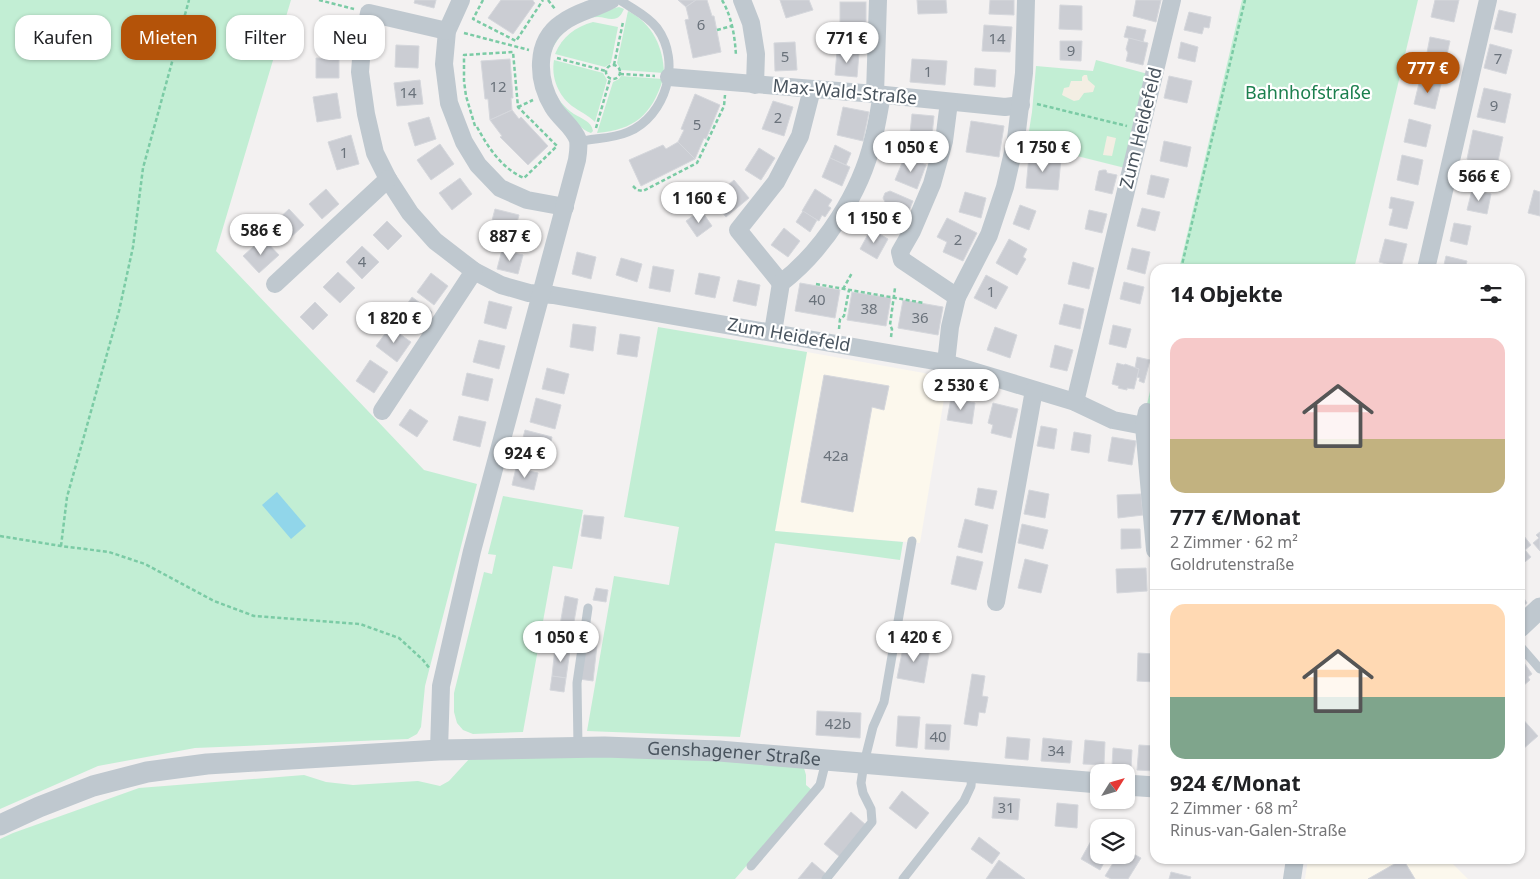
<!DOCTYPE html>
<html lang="de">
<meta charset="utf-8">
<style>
body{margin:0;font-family:"Noto Sans",sans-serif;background:#f6f6f6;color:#202124;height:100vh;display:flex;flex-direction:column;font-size:19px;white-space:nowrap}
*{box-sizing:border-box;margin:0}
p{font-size:16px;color:#757577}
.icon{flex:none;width:28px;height:28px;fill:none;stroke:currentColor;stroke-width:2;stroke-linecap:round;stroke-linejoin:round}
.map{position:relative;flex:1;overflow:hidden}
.drawer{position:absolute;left:1150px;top:264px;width:375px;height:600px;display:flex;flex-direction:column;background:#fff;border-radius:15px;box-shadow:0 1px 4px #0004}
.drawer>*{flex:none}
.banner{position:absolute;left:15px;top:15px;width:475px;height:45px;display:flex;gap:10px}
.needle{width:32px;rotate:53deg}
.fabs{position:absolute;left:1090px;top:764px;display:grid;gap:10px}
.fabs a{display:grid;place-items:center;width:45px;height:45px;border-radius:10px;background:#fff;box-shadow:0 1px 4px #0004;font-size:25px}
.price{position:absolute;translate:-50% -42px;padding:0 11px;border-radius:18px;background:#fff;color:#222;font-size:16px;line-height:32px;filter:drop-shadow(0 1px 2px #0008)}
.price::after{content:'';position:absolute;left:50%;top:30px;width:15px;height:11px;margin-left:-8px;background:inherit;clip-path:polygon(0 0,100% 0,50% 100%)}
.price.selected{background:#b45309;color:#fff}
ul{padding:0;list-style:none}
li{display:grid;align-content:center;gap:10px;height:265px;padding:0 20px}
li+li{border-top:1px solid #e0e0e0}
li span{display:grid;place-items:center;height:155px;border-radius:15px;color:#555}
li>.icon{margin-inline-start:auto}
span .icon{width:90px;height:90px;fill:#fffc;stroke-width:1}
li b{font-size:21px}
h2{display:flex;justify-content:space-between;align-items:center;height:60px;padding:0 20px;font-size:21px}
.pill{padding:0 18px;border-radius:15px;background:#fff;box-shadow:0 1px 4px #0004;font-size:18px;line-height:45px}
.pill.selected{background:#b45309;color:#fff}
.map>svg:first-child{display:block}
.commercial{fill:#fcf8ed}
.green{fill:#c2eed4}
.sand{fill:#f3eee3}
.water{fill:#91d6ea}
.building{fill:#cbcdd3;stroke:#d5d7dc}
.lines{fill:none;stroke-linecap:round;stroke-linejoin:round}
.path{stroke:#7bcba5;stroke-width:2.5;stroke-dasharray:4 2.5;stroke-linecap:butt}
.service{stroke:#bfc8cf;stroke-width:9}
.minor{stroke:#bfc8cf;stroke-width:18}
.tertiary{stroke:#bfc8cf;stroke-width:21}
.labels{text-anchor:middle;stroke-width:4.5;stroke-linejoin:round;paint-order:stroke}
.number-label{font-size:15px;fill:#6a727b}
.street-label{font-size:18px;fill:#49545e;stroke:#fff}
.park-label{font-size:18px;fill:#1b7f4e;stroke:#fff}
</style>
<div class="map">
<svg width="1540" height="879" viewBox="0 0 1540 879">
<rect width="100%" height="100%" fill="#f3f1f1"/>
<!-- commercial -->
<g class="commercial">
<path d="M807,352l117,21 23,8 -27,162 -145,-12z"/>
<path d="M1308,859h140l20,20h-163z"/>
</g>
<!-- green -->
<g class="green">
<path d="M0,0h291l-75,251 208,219 53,14 -52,202 -4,41 -4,7 -9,5 -213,9 -97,18 -98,43z"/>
<path d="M1242,0h176l-64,269h-175z"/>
<path d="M619,7l5,2c-2,4 -3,7 -7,9 -6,3 -13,-1 -19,-1 -21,0 -43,19 -48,39 -5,23 5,45 24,58 8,5 17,7 19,17l-2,2c-10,-3 -18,-14 -25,-22 -25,-26 -30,-65 3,-87 11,-7 24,-8 36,-12 5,-2 8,-4 14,-5z"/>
<path d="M628,11c25,13 35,36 36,62l-43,-3 -4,-7z"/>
<path d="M593,22l25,5 -7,36 -6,4 -50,-13c7,-17 20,-27 38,-32z"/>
<path d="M554,60l49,13 4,7 -12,42c-7,-7 -16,-11 -23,-16 -14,-11 -21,-29 -18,-46z"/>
<path d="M1096,60l52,14 -23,94 -52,-13 -47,-5 6,-38 4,-46 57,5z"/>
<path d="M621,76l42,3c-11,36 -29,51 -66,54l16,-51 6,-3z"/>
<path d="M658,327l149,25 -32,179 128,11 -3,18 -125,-17 -35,194 -153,-6 27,-155 55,9 10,-58 -55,-10z"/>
<path d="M1155,370v40l-9,-2z"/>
<path d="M503,496l80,14 -11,59 -19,-3 -30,166 -50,2 -10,-4 -6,-7 -3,-11v-19l30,-121 8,2 4,-19 -8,-1z"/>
<path d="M610,756l99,3 95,9 2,7v10l6,5 -77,89h-735v-40l13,-6 126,-45 165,-13 22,7 27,3 65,-4 22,5 9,-5 21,-23z"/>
</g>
<!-- sand -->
<g class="sand">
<path d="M1084,75h3l1,5 7,6 -2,6 -9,1 -5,7 -5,1 -12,-6 2,-7 5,-1 2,-6h11v-4z"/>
<path d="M1107,136l9,2 -4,18 -9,-1z"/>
</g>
<!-- water -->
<path class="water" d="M277,492l29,34 -15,13 -29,-34z"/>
<!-- building -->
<g class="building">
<path d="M415,0h21l-2,8 -20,-5z"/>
<path d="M501,0h32v1l2,2 -22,31 -25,-16z"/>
<path d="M678,0h18l-10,7z"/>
<path d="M696,0h11l5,16h2l7,36 -28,6 -8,-38 4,-1 -3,-12z"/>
<path d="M780,0h29l4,10 -27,8z"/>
<path d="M917,0h29l1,13 -29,1z"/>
<path d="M990,0h24v15l-25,-1z"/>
<path d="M1136,0h25l-5,22 -23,-6z"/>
<path d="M1435,0h24l-5,22 -23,-5z"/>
<rect x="840" y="2" width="26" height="30"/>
<path d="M1060,5l22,1v24l-23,-1z"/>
<path d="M1499,10l17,4 -4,19 -18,-4z"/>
<path d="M1189,12l22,5 -2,11 -5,-1 -2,7 -18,-4z"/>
<path d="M323,17l23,5 -5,20 -22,-5z"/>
<path d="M984,25l28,2 -2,25 -28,-1z"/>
<path d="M1127,26l19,4 -3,12 -19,-5z"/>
<path d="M1430,37l20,4 -6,27 -19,-5z"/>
<path d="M1129,38l19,5 -5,22 -17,-4 2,-8 -2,-4z"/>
<path d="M1060,41h22l-1,20 -21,-1z"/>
<path d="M795,42l2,28 -22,1 -1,-28z"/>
<path d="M1181,42l17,5 -3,15 -17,-4z"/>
<path d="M1490,44l22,6 -6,24 -22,-6z"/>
<path d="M396,45l23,1 -1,22 -23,-1z"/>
<path d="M837,51l22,2 -2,24 -22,-2z"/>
<path d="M316,58l23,1v19h-23z"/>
<path d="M510,59l3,39h-2l1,12 -22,10 -2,-21h-3l-4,-38z"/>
<path d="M912,59l35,2 -2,24 -35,-3z"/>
<path d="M975,68l21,2 -1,17 -21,-2z"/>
<path d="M1169,76l23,5 -5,22 -23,-5z"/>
<path d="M1420,79l21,5 -6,25 -21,-5z"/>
<path d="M420,80l3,24 -26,2 -3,-23z"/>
<path d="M1484,88l27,6 -6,29 -28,-6z"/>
<path d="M337,93l4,25 -24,4 -4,-25z"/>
<path d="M695,94l25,11 -14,34 -2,-1 -9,21 -17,-17 6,-12 -3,-1z"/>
<path d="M773,101l20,6 -9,29 -22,-7z"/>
<path d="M843,107l26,5 -6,29 -26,-6z"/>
<path d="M512,110l7,9 2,-2 27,29 -20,19 -28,-28 2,-1 -12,-16z"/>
<path d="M912,114l22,2 -3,29 -22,-2z"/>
<path d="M429,117l7,22 -21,7 -7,-23z"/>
<path d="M1409,119l22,6 -5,22 -22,-5z"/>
<path d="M971,121l33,5 -5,31 -33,-5z"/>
<path d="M1473,130l30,7 -6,29 -30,-7z"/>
<path d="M351,135l8,29 -22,6 -9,-28z"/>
<path d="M1164,141l27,6 -4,20 -27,-6z"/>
<path d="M678,142l17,17 -54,27 -12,-26 34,-15 3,4z"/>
<path d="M440,144l14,20 -23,16 -14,-20z"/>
<path d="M915,144l15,1 -1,8 -15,-3z"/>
<path d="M835,145l16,8 -5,12 -16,-7z"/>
<path d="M903,147l19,5 -4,10 -18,-6z"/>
<path d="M759,148l16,10 -14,22 -16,-10z"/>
<path d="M1402,155l21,5 -5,25 -21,-5z"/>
<path d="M905,156l21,9 -9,24 -22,-9z"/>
<path d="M1029,156l32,3 -3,31 -32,-2z"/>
<path d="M830,158l20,9 -8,19 -20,-9z"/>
<path d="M1103,170h3l1,3 10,2 -5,19 -17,-4 4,-19z"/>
<path d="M1151,175l18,4 -5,19 -17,-4z"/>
<path d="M460,178l12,16 -20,16 -13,-17z"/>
<path d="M734,180l15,18 -23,19 -15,-18z"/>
<path d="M326,189l13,15 -17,15 -13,-15z"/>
<path d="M815,189l17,11 -4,6 3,2 -6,9 -3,-2 -3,6 -17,-10z"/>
<path d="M1472,190l19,4 -4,20 -20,-4z"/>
<path d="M1534,190l6,2v24l-12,-3z"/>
<path d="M890,191l23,10 -8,19 -23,-10 3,-8 -2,-4 2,-5z"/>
<path d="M965,192l21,6 -5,20 -22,-6z"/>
<path d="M1391,197l23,5 -7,27 -18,-4 4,-16 -4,-1z"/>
<path d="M1020,205l16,6 -7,19 -16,-6z"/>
<path d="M1142,208l18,4 -5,19 -18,-5z"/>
<path d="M289,209l15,16 -16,15 -15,-16z"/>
<path d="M495,209l24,6 -5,19 -24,-6z"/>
<path d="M701,210l11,16 -15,11 -11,-16z"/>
<path d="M1089,210l18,4 -5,19 -17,-4z"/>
<path d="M803,211l14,9 -7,12 -14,-10z"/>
<path d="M947,218l30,15 -14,28 -20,-9 4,-10 -10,-5z"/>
<path d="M387,221l15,15 -14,14 -15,-15z"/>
<path d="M1454,223l17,3 -4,19 -17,-4z"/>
<path d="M784,228l16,13 -12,16 -17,-12z"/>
<path d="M871,229l17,10 -11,20 -17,-10z"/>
<path d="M263,238l16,17 -20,18 -16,-17z"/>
<path d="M1009,239l18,10 -4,8 3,2 -9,16 -21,-12z"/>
<path d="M1385,239l22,5 -6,24 -22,-6z"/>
<path d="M362,246l17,16 -17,17 -16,-17z"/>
<path d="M1132,248l18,4 -5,22 -18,-5z"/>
<path d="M502,250l21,5 -5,19 -21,-5z"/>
<path d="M577,252l19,5 -5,22 -19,-5z"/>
<path d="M1446,256l21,5 -2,8h-22z"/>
<path d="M621,258l21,6 -5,18 -21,-7z"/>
<path d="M1073,262l21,6 -5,21 -21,-5z"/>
<path d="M653,266l21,4 -4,22 -21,-4z"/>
<path d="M338,272l17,16 -15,15 -17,-16z"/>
<path d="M431,273l17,13 -14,19 -17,-13z"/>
<path d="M699,273l21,4 -5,21 -20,-4z"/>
<path d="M986,275l22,12 -12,22 -22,-11z"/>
<path d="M738,280l22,5 -4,21 -23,-5z"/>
<path d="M1124,282l20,5 -4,17 -20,-5z"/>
<path d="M800,283l40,7 -5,28 -40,-7z"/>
<path d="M852,292l39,6 -5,28 -39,-6z"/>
<path d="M412,297l20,15 -14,18 -19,-14z"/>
<path d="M903,300l40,7 -5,28 -40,-7z"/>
<path d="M489,301l23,6 -6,22 -22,-6z"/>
<path d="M315,302l13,13 -15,15 -13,-13z"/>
<path d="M1064,304l20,5 -4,20 -21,-5z"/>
<path d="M573,324l23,3 -3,24 -23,-4z"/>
<path d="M1113,325l18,4 -5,19 -17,-4z"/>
<path d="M390,327l21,15 -14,20 -21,-16z"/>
<path d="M995,327l22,8 -7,23 -23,-8z"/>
<path d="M620,334l20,3 -3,20 -20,-3z"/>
<path d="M479,340l26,6 -6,23 -26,-7z"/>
<path d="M1055,345l18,5 -6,21 -17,-4z"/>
<path d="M1137,357l13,3 -6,23 -5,-2 1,-3 -3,-1 2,-8 -4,-1z"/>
<path d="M370,360l18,12 -14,21 -18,-12z"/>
<path d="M1117,363l7,2 1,-1 14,5 -5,20 -7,-1v2l-9,-2 1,-2 -7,-2z"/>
<path d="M547,368l22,6 -5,20 -22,-5z"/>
<path d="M467,373l26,6 -5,22 -26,-6z"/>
<path d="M824,375l65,11 -5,24 -12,-3 -19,105 -52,-10z"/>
<path d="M536,398l25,7 -6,24 -25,-7z"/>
<path d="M951,398l24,5 -3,21 -25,-4z"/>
<path d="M993,403l25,6 -7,29 -20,-5 2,-8 -5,-2z"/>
<path d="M410,409l18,12 -11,16 -18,-12z"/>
<path d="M459,416l27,6 -6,25 -27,-7z"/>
<path d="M1041,426l16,3 -3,20 -17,-3z"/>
<path d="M525,430l27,7 -5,23 -28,-7z"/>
<path d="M1074,432l17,3 -2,18 -18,-3z"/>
<path d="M1112,437l24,4 -4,24 -24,-4z"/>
<path d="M516,468l22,5 -4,17 -22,-5z"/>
<path d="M978,488l19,3 -4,18 -18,-4z"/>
<path d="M1029,490l20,4 -4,24 -21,-4z"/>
<path d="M1141,494l2,21 -25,3 -1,-23z"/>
<path d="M584,515l20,2 -3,22 -20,-3z"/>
<path d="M965,519l23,6 -6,28 -24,-6z"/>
<path d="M1022,524l26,6 -5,19 -25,-6z"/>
<path d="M1121,529h19l1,19 -20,1z"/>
<path d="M1520,531l11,14 -6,5 6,7 -11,9z"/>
<path d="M1540,532v19l-7,-8 6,-5 -3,-3z"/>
<path d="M957,556l26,6 -7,28 -25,-6z"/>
<path d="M1025,559l23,6 -7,28 -23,-5z"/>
<path d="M1146,568l1,23 -30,2 -1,-24z"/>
<path d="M596,588l12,2 -2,12 -13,-2z"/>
<path d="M1520,592l7,11 -7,5z"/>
<path d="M565,596l13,3 -7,40 -13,-2z"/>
<path d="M584,643l13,2 -4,36 -14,-2z"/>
<path d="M904,643l26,5 -6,35 -27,-5z"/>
<path d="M555,648l15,2 -4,28 -14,-2z"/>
<path d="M1138,653l17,1v28l-18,-1z"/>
<path d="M1520,657l12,17 -4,3 2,3 -7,6 -3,-4z"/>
<path d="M972,674l13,2 -3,20 6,1 -3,16 -6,-1 -2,14 -13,-2z"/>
<path d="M552,676l14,2 -2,14 -14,-2z"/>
<path d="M817,711l44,2 -1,25 -44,-3z"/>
<path d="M898,716l22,1 -3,31 -21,-2z"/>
<path d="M1520,716l18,20 -16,14 -2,-2z"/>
<path d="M926,724l25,1 -2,25 -24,-1z"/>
<path d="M1007,737l23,2 -2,21 -23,-2z"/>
<path d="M1043,738l29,3 -2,22 -29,-2z"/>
<path d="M1085,740l20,2 -1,23 -21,-1z"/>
<path d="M1139,745l16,1v25l-18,-1z"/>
<path d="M1113,748l19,2 -1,18 -19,-2z"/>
<path d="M902,791l27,22 -13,16 -27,-21z"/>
<path d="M994,797l26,2 -2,21 -26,-2z"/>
<path d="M1057,803l21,2 -1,23 -22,-2z"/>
<path d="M851,812l15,13 -26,32 -16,-13z"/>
<path d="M1096,832l3,1v22h9l-8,15 -19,-11z"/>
<path d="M979,837l21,16 -8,11 -21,-15z"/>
<path d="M1126,850l15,8 -13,21h-17l-6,-3 13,-21h8z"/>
<path d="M1403,859l12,20h-47z"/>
<path d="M999,860l26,19h-39z"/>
<path d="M812,862l14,12 -4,5h-24z"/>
<path d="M1171,872l20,5 -1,2h-21z"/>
</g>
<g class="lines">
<!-- path -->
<g class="path">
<path d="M319,0l35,9"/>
<path d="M483,0l-10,19 43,22 27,-41"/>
<path d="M548,0l7,9"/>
<path d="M722,0c10,17 13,37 14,56"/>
<path d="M717,30l15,-4"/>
<path d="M464,33l65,17"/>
<path d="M557,58l49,13"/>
<circle cx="613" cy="72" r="7"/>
<path d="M614,65l9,-43"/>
<path d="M620,74l35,2"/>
<path d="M1037,104l90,22"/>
<path d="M518,107l15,-7"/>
<path d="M475,126l-9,-30 -2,-15v-26l49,-3 5,55 39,39 -33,32c-22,-9 -37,-32 -48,-53"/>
<path d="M596,128l14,-49"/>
<path d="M633,186l4,4 6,1 54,-28 27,-57 1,-11"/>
<path d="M1181,269l64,-269"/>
<path d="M816,284l108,19"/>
<path d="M843,289l9,-16"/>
<path d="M839,329l1,-10 4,-3 5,-26"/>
<path d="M891,337l1,-8 -2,-4 5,-37"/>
<path d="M1151,397l4,-18"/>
<path d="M0,536l61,10 48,6 36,12 69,37 40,15 106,8 39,14 24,22 7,9"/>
<path d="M61,546l6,-49 52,-186 14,-64 10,-79 46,-168"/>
</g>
<!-- service -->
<g class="service">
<path d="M578,142c16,-4 34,-3 50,-10 38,-16 54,-70 29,-104 -10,-13 -25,-19 -37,-28"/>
<path d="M1520,646l20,23"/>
<path d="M578,747l-1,-64 11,-75"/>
<path d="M751,866l69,-81 6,-24"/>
<path d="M826,879l46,-57 -1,-13 -8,-16 -2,-10 3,-20 9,-36 11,-25 28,-161"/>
<path d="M903,879l61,-78 7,-15 1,-13"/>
</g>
<!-- minor -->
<g class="minor">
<path d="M461,0l-14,31 -3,33 5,39 15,39 14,23 22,23 27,12 38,7"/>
<path d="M742,0l9,23 5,31 -1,31"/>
<path d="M447,31l-78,-18 -7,34 -2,25 6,42 9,39 13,26 22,34 25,28 39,30 27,14 28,8 24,2 393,68 129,39 38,18 31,6"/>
<path d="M669,77l206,17 130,13 16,-2"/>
<path d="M875,94l3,-94"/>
<path d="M949,102l-5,39 -12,43 -20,47 -12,21 2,8 55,37"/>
<path d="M1426,269l62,-269"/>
<path d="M781,283l-43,-53 38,-48 24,-46 12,-47"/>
<path d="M275,284l113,-105"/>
<path d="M773,332l8,-49c43,-33 80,-91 92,-143 4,-15 6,-30 9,-45"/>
<path d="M946,363l4,-36 7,-30 32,-62 16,-48 11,-48 8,-66 2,-73"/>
<path d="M1075,402l97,-402"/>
<path d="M382,411l92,-140"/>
<path d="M1147,412l-3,14 11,124"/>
<path d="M996,602l38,-212"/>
<path d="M439,750l2,-64 31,-135 105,-391c1,-6 2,-14 1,-20 -5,-14 -18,-21 -25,-33 -16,-26 -19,-65 9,-84 14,-11 33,-14 49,-23"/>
<path d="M1292,879l3,-20"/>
</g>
<!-- tertiary -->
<g class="tertiary">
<path d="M1520,627l20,-19"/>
<path d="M1126,785l29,2"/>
<path id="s1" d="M0,825l39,-18 54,-21 54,-14 60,-8 232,-14 165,-3 115,4 380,32"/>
</g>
</g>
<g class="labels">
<!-- number labels -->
<g class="number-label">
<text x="701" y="30">6</text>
<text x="997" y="44">14</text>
<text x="1071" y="56">9</text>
<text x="785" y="62">5</text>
<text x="1498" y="64">7</text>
<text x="928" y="77">1</text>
<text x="498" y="92">12</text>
<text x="408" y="98">14</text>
<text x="1494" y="111">9</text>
<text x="778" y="123">2</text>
<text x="697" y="130">5</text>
<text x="344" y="158">1</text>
<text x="958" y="245">2</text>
<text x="362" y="267">4</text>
<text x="991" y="297">1</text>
<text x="817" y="305">40</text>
<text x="869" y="314">38</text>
<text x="920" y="323">36</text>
<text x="836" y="461">42a</text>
<text x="838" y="729">42b</text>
<text x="938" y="742">40</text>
<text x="1056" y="756">34</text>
<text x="1006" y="813">31</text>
</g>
<!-- street labels -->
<g class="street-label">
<text transform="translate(845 92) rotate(5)" y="6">Max-Wald-Straße</text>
<text transform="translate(1141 128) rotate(-76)" y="6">Zum Heidefeld</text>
<text transform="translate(789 335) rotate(10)" y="6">Zum Heidefeld</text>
<text dy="6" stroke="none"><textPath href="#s1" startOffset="745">Genshagener Straße</textPath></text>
</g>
<!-- park labels -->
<g class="park-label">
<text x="1308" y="99">Bahnhofstraße</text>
</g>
</g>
</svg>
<div class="fabs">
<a><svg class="needle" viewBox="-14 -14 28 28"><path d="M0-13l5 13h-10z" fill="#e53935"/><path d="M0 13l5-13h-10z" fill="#757577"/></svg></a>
<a><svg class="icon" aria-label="layers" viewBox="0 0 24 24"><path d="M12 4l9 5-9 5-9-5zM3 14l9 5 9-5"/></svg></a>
</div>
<b class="price" style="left:847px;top:64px">771 €</b>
<b class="price selected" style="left:1428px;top:94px">777 €</b>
<b class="price" style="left:911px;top:173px">1 050 €</b>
<b class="price" style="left:1043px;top:173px">1 750 €</b>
<b class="price" style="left:1479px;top:202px">566 €</b>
<b class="price" style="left:699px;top:224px">1 160 €</b>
<b class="price" style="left:874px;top:244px">1 150 €</b>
<b class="price" style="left:261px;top:256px">586 €</b>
<b class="price" style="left:510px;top:262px">887 €</b>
<b class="price" style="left:394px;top:344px">1 820 €</b>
<b class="price" style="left:961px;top:411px">2 530 €</b>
<b class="price" style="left:525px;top:479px">924 €</b>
<b class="price" style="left:561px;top:663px">1 050 €</b>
<b class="price" style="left:914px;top:663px">1 420 €</b>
<div class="banner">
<a class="pill">Kaufen</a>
<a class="pill selected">Mieten</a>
<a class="pill">Filter</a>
<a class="pill">Neu</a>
</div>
<section class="drawer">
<h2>14 Objekte<svg class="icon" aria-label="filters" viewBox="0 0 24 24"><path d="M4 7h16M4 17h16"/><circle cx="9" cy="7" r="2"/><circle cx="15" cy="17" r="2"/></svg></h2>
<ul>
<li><span style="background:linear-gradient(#f6c9c9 65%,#c2b280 0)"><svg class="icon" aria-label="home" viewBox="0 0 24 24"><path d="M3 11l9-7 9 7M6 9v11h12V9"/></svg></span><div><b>777 €/Monat</b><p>2 Zimmer · 62 m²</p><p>Goldrutenstraße</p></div></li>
<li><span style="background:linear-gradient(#ffd9b3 60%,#7fa58c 0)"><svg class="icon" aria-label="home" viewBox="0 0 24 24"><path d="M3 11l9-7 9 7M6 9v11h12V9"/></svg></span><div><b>924 €/Monat</b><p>2 Zimmer · 68 m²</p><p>Rinus-van-Galen-Straße</p></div></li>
</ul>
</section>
</div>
